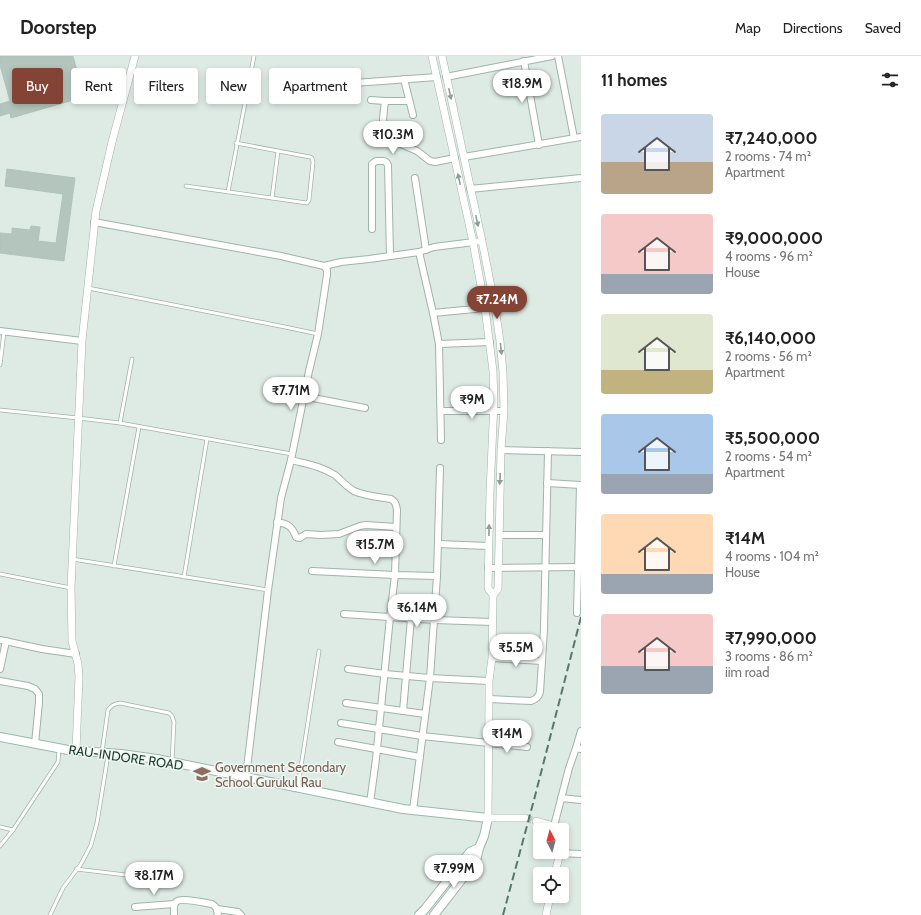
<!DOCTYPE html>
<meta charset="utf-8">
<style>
body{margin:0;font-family:Cabin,sans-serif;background:#f6f6f6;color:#222;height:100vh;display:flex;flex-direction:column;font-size:15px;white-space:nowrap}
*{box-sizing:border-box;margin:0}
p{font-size:13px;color:#767676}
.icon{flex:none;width:22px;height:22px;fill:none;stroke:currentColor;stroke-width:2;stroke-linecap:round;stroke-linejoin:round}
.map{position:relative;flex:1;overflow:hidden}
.details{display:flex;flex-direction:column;background:#fff;width:340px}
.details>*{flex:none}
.hud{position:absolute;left:12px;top:12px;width:380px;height:36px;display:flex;gap:8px}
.needle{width:26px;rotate:354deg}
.buttons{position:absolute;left:533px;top:767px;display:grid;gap:8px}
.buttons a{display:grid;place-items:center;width:36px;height:36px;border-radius:4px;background:#fff;box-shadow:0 2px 6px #0003;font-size:20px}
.price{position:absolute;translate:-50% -34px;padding:0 9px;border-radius:14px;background:#fff;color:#222;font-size:13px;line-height:26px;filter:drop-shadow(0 1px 2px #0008)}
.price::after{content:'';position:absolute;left:50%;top:24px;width:12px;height:9px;margin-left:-6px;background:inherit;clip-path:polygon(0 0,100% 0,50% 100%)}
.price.current{background:#834335;color:#fff}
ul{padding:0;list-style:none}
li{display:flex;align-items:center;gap:12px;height:100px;padding:0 20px}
li span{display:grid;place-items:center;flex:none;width:112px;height:80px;border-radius:4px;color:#555}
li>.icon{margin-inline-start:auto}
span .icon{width:48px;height:48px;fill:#fffc;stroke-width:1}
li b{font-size:17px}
h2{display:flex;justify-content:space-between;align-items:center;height:48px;padding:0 20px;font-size:17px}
.tag{padding:0 14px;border-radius:4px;background:#fff;box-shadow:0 2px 6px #0003;font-size:14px;line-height:36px}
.tag.current{background:#834335;color:#fff}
header{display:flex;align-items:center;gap:24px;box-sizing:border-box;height:56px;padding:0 20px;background:#fff;border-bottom:1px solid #e0e0e0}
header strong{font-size:19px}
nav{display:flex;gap:22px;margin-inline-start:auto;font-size:14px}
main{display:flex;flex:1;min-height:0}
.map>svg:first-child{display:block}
.building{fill:#b3c5bd;stroke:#b0c4bb}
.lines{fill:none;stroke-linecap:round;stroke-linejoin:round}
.tertiary-tunnel{stroke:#b8c8c0;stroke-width:7;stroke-dasharray:7 3.5;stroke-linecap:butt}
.service-casing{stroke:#a1b3ab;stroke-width:4.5}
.minor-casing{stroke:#a1b3ab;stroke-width:8}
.tertiary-casing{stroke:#a1b3ab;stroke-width:8}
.secondary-casing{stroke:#9cb7ac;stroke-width:10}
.service{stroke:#fff;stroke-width:3}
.minor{stroke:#fff;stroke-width:6}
.tertiary{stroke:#fff;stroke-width:7}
.secondary{stroke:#fff;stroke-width:8}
.rail{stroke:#58776d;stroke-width:2;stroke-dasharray:8 4;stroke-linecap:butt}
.oneway{fill:#8e9d98}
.labels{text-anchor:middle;stroke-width:3;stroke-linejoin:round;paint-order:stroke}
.street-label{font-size:13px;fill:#1e3b32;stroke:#eef7f2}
.education-label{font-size:13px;fill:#785e54;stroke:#eef7f2;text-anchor:start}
</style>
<header>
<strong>Doorstep</strong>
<nav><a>Map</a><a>Directions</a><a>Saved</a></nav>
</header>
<main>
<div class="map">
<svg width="581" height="859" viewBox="0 0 581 859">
<rect width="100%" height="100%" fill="#deebe4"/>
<!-- building -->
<g class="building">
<path d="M0,0h73l11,41 -73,21 -1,-5 -10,3v-12l10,-3 -10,-36z"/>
<path d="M7,113l68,9 -11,83 -64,-8v-20l12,1v-6l18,2 1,-4 9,1 -2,14 18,2 7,-49 -58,-8z"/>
</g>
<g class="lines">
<!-- tertiary-tunnel -->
<path class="tertiary-tunnel" d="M525,762l11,3"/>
<!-- service casing -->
<g class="service-casing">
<g id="service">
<path d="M186,130l121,17 2,-3 4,-38 -1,-4 -2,-1 -74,-14"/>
<path d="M228,136l26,-136"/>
<path d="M272,142l6,-47"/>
<path d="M88,232l197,39 33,7"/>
<path d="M0,309l4,-33"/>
<path d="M0,354l78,8 42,5 172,31"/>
<path d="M120,367l12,-64"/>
<path d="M72,503l196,31"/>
<path d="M114,510l25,-139"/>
<path d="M0,518l71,14"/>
<path d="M184,521l23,-138"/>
<path d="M102,696l6,-42c4,-5 6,-6 12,-7l49,10 3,3 2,6 -2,40"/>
<path d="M298,730l21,-135"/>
<path d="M0,771l13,3"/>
<path d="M0,790l13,-16 45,-68 1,-12"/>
<path d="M76,813l92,11"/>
<path d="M50,859l13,-27 18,-24 10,-19 6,-22 11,-68"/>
</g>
</g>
<!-- minor casing -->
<g class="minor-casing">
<g id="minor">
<path d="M558,0l16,82"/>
<path d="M524,5l15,84"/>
<path d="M446,21l106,-21"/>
<path d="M404,23l9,36"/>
<path d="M312,30l125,-9"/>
<path d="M371,44l14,1h24"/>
<path d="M385,45c-1,10 -5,30 2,37l30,13 13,10 5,1 20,-4"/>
<path d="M464,101l117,-20"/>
<path d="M415,122l11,72"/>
<path d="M470,133l111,-11"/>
<path d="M94,166l187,34 43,10 3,4v5l-9,59 -9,37 -18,89 -10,38 -13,92 -22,187"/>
<path d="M372,173v-65l4,-3h8l2,1 2,3 2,91"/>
<path d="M419,196l14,61 6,31 2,96"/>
<path d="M324,210l17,-4 28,-3 50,-7 15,-5 48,-6"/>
<path d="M433,257l52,-5"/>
<path d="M0,275l82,10"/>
<path d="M439,288l51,-2"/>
<path d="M303,340l62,12"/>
<path d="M441,355h63"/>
<path d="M501,394l80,2"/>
<path d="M291,404c15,4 30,6 44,15 6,5 12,12 19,16 11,5 25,6 37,8 5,3 5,6 6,11l-2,65 -5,42 -14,142 -6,44"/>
<path d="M547,427l34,2"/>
<path d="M277,466c11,2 15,4 19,15l4,1 6,-4 15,1 18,-1 21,-8 6,-1 30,2"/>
<path d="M500,479h45"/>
<path d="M438,488l51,2"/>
<path d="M488,512l90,-1"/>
<path d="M312,515l83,4 42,1"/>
<path d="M577,557l3,-128"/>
<path d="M344,558l91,6 57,2"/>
<path d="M0,584l42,9 34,5"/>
<path d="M492,602l50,3"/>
<path d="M0,613l6,-28"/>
<path d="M348,613l37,5 45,4 59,3"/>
<path d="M0,625l28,5 7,3 4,5v8l-4,42"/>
<path d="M489,643l42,2c5,-2 7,-3 9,-9l4,-63 4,-178"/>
<path d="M346,647l79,11"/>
<path d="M403,655l8,-93"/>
<path d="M341,667l81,13 105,11"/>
<path d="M338,686l82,15"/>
<path d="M576,692l5,-17"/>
<path d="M561,742l20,2"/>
<path d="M413,754l17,-132 7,-102 3,-108"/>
<path d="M554,770l15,-58 7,-20 5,1"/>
<path d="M560,797l21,1"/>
<path d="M135,851l39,-3"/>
<path d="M217,853l21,3 3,3"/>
<path d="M174,859c0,-4 -1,-10 2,-13 4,-5 29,1 36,2 5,3 5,6 6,11"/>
</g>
</g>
<!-- tertiary casing -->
<g class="tertiary-casing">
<g id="tertiary">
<path d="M432,0l41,186 12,66 8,63 1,30 -4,91 -2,96 5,7 -1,63 -3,23v18l-1,119h37"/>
<path d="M442,0l40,185 13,66 5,34 3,31 1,39 -3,39 -3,139 -5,6"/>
<path d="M76,694l3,-73 -1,-13 -6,-23 -1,-53 11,-247 14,-130 16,-69 23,-86"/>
<path d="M536,765l18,5 6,4"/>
<path d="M562,778v4"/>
<path d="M555,818l5,-22"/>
<path d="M546,859l4,-19"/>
</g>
</g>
<!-- secondary casing -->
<g class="secondary-casing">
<g id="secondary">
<path d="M0,681l68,13 53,4 36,5 246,50 85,9 -4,18 -5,12 -3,13 -42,54"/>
<path d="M419,859l6,-6 45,-57 9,-4"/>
</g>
</g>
<!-- service -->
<use href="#service" class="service"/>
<!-- minor -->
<use href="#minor" class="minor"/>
<!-- tertiary -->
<use href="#tertiary" class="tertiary"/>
<!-- secondary -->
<use href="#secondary" class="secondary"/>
<!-- rail -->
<path class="rail" d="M503,859l32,-119 46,-179"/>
</g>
<!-- one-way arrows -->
<defs><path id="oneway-solid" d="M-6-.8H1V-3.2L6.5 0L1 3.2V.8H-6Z"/></defs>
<g class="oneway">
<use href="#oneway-solid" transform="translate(450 38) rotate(78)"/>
<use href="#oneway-solid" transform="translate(459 123) rotate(-102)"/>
<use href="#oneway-solid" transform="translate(477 165) rotate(78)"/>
<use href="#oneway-solid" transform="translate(501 293) rotate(84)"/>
<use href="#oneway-solid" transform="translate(500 423) rotate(92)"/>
<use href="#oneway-solid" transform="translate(489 474) rotate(-89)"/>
</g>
<!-- icons -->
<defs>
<g id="school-bare" transform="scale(1.38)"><path d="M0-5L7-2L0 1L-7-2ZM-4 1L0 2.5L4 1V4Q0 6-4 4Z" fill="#8d6e63" stroke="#eef7f2" stroke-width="2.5" paint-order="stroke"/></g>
</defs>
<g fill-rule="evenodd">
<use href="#school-bare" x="202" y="718"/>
</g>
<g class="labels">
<!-- street labels -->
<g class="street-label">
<text transform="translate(126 701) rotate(8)" y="5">RAU-INDORE ROAD</text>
</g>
<!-- education labels -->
<g class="education-label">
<text x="215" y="716">Government Secondary<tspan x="215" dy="15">School Gurukul Rau</tspan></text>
</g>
</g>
</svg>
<div class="buttons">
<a><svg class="needle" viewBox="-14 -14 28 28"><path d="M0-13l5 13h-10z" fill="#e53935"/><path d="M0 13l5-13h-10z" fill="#767676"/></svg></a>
<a><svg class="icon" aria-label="locate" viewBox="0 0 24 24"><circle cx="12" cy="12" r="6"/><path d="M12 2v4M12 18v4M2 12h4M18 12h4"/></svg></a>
</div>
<b class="price" style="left:522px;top:48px">₹18.9M</b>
<b class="price" style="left:393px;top:99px">₹10.3M</b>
<b class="price current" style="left:497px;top:264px">₹7.24M</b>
<b class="price" style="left:291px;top:355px">₹7.71M</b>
<b class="price" style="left:472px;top:364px">₹9M</b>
<b class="price" style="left:375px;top:509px">₹15.7M</b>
<b class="price" style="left:417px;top:572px">₹6.14M</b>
<b class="price" style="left:516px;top:612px">₹5.5M</b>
<b class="price" style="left:507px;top:698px">₹14M</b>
<b class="price" style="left:454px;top:833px">₹7.99M</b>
<b class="price" style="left:154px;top:840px">₹8.17M</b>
<div class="hud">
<a class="tag current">Buy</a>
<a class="tag">Rent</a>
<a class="tag">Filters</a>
<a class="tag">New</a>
<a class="tag">Apartment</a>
</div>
</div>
<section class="details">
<h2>11 homes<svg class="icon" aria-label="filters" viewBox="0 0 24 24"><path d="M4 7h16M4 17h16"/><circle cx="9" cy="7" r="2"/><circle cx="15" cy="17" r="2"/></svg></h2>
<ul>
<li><span style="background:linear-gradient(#c9d6e8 60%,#b9a48a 0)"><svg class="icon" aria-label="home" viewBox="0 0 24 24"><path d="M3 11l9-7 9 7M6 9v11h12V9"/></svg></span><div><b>₹7,240,000</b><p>2 rooms · 74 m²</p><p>Apartment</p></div></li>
<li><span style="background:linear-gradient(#f6c9c9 75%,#9aa5b1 0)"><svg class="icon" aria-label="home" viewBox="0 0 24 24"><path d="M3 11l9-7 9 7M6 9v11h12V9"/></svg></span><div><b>₹9,000,000</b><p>4 rooms · 96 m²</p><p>House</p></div></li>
<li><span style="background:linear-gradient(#dfe7d0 70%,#c2b280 0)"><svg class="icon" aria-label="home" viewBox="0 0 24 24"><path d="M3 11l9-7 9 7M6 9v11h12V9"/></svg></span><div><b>₹6,140,000</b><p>2 rooms · 56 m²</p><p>Apartment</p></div></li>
<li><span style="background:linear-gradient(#a9c7e8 75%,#9aa5b1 0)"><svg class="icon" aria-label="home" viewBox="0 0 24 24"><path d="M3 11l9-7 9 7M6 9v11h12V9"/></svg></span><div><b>₹5,500,000</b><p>2 rooms · 54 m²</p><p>Apartment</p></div></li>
<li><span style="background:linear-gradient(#ffd9b3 75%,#9aa5b1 0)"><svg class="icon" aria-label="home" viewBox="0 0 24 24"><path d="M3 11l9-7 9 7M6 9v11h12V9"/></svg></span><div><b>₹14M</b><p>4 rooms · 104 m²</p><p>House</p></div></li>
<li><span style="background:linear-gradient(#f6c9c9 65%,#9aa5b1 0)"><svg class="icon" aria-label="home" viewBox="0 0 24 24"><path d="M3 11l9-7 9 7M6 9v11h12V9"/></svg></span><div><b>₹7,990,000</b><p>3 rooms · 86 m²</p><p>iim road</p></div></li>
</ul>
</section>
</main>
